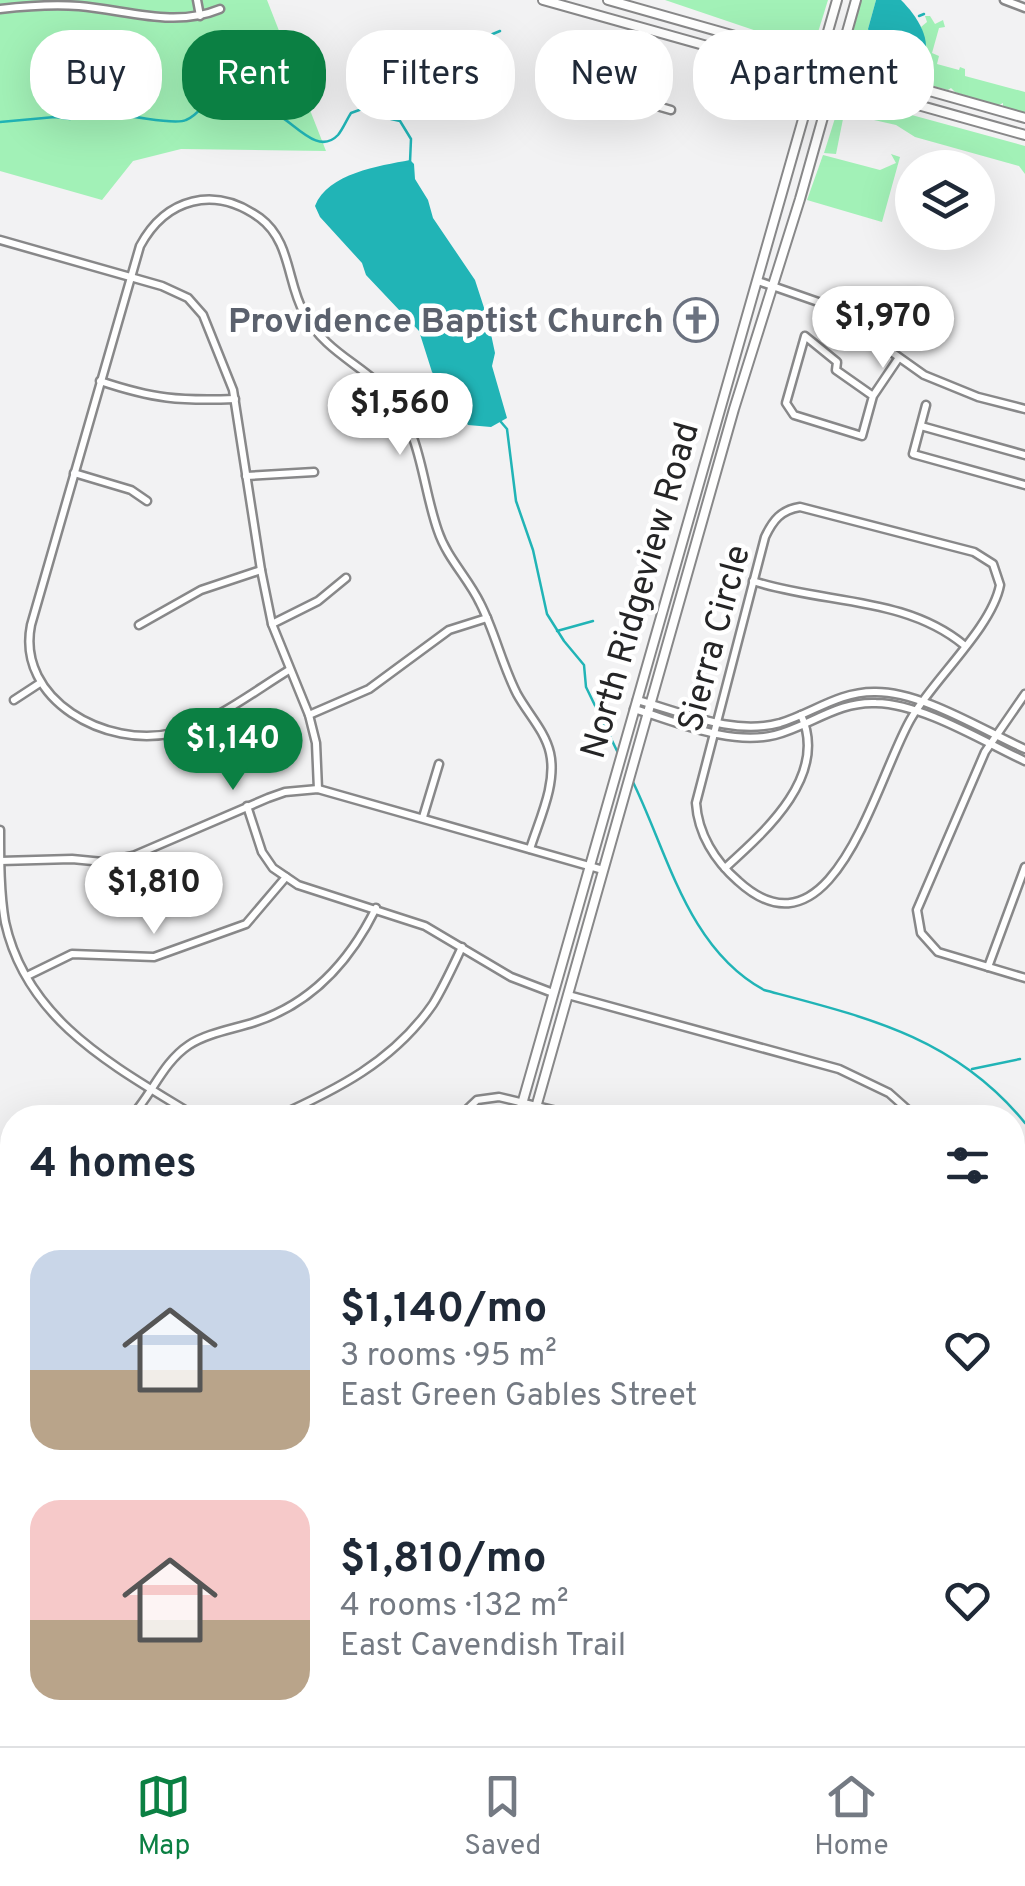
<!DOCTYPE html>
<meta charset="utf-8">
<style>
body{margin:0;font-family:Overpass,sans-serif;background:#f6f6f7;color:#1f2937;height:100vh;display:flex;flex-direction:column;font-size:38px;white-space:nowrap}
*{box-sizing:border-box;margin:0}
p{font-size:32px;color:#747a83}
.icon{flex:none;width:55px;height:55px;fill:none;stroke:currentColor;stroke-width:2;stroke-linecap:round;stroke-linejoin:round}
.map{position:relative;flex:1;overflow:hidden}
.sheet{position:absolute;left:0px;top:1105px;width:1025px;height:642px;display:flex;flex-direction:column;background:#fff;border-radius:40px 40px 0 0;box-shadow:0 10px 40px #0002}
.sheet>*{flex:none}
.top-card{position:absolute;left:30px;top:30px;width:965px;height:90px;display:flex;gap:20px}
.controls{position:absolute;left:895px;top:150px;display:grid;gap:20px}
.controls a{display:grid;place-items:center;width:100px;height:100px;border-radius:50%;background:#fff;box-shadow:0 10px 40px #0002;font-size:50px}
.price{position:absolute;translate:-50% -85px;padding:0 22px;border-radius:35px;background:#fff;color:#222;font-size:32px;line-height:65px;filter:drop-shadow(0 2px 5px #0008)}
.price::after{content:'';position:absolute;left:50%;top:60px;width:30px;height:22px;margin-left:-15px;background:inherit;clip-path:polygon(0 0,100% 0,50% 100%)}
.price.on{background:#0b8043;color:#fff}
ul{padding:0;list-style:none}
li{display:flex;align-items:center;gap:30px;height:250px;padding:0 30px}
li span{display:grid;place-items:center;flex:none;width:280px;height:200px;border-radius:30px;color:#555}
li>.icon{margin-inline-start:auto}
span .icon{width:120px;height:120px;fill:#fffc;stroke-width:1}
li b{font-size:42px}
h2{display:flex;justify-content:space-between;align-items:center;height:120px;padding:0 30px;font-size:42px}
.pill{padding:0 35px;border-radius:40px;background:#fff;box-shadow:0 10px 40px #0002;font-size:35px;line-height:90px}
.pill.on{background:#0b8043;color:#fff}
.tabs{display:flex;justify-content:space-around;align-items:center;height:140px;border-top:2px solid #e0e1e3;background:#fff;font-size:28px;color:#747a83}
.tabs a{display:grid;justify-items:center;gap:5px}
.tabs .on{color:#0b8043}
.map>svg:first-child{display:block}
.green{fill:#a2f1b7}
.water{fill:#21b4b6}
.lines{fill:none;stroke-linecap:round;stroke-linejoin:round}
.stream{stroke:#21b4b6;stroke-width:2.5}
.street-casing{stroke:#888889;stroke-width:11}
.secondary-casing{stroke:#888889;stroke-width:12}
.street{stroke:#fff;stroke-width:6}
.secondary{stroke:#fff;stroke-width:8}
.labels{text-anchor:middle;stroke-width:9;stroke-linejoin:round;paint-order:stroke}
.worship-label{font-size:35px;font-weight:bold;fill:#5b616d;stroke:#fff;text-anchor:end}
.street-label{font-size:35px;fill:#252526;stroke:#fff}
</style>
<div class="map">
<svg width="1025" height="1746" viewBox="0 0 1025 1746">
<rect width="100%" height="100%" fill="#f2f2f3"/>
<!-- green -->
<g class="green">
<path d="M0,0h267l59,151 -145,-2 -48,12 -31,39 -102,-29z"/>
<path d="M665,0h163l-13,42 -14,4z"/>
<path d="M860,0h16l-8,29 17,29 27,8 8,-2 6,-7 -5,-30 6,-5 -2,-6h5l5,8 8,-4 2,7 -6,1 -7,25 7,3 -2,8 22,6 1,-3 5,2v7l60,16v21l-22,-6v-4l-6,3 -42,-14 -4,-4 -3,2 -75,-20 -2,-7 -3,5 -18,-8 1,-8 -4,1v-5z"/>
<path d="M842,96l183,50v28l-6,-8 -104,-29 -19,-12 -44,-10 -9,4 -7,35 -12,-1z"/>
<path d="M891,154l9,3 -18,65 -75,-22 16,-45 57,15 16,-7z"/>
</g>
<!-- water -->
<g class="water">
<path d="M876,0h25c16,16 33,41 21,63 -25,8 -47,-11 -54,-34z"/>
<path d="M410,160l4,4 1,15 13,21 5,18 42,62 13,40 7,33 -3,13 15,52 -16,9 -23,-2 -9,-17 -27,-36 -13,-41 -53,-56 -4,-12 -42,-46 -5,-11c13,-33 64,-40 95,-46z"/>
</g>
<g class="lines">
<!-- stream -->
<g class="stream">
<path d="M919,16l5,-2"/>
<path d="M373,105l18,14 9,2 11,18 -1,23"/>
<path d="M0,122l55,-5 15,2 10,-7 -2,-12 10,-6c6,7 10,12 18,16 12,5 70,15 80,10 11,-4 16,-14 24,-21l32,16c11,-4 21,-6 32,-2 19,7 43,44 64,22 5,-6 9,-16 13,-22l22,-8 12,-18 57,-32 58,-24"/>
<path d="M501,422l6,7 9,72 17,49 14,64 17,27 20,24 2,22 33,68"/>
<path d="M557,631l36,-10"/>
<path d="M632,780c36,73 55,168 132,210 102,27 191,47 261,133"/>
<path d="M972,1069l48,-10"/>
<path d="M1012,1338l13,-38"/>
<path d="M879,1736l1,-1"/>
</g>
<!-- street casing -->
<g class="street-casing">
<g id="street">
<path d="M197,0l3,16"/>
<path d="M1004,0l21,8"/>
<path d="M0,9c26,-3 53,-5 79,-3 48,4 95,22 141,3"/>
<path d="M643,102l28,8"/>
<path d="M0,240l162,46 26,12 15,17 30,75 28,180 11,54 37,91 7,28 2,46"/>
<path d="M758,281l66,23 100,71 54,22 47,12"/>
<path d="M100,381c54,18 79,20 135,18"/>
<path d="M873,396l-37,-26 1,-8 -32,-26 -19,67 8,12 68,21 11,-40 25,-37"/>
<path d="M926,405l-13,49 112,31"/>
<path d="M921,426l104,29"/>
<path d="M74,473l57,17 16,11"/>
<path d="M246,476l68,-4"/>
<path d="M800,507l174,45 19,12 7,21c-8,42 -65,93 -88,132 -34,55 -78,252 -174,164 -23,-20 -40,-47 -42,-78l69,-266c8,-17 16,-27 35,-30z"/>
<path d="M753,581c70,23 152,15 211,64"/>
<path d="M272,624l46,-23 28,-23"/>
<path d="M139,625l62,-35 60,-20"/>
<path d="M289,670c-36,22 -75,53 -116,63 -66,16 -157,-33 -142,-108l109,-379c26,-48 74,-61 120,-28 31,23 27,65 44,95 24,44 64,52 91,89 27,38 28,87 43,129 9,27 30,47 42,72 15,29 22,62 37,91 11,20 28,37 33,59 7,31 -11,67 -20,96"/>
<path d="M1025,694l-40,58 -68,158 4,23 17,19 87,26"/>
<path d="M14,700l26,-17"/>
<path d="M637,700c45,12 96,36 143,23 33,-10 58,-31 94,-31 47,-1 108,38 151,57"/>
<path d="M634,709c44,13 95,37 141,26 35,-9 63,-34 101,-32 47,1 106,38 149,58"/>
<path d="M309,715l60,-26 80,-59 38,-12"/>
<path d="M247,806l15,46 11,16 25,17 127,41 86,51 42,16"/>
<path d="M423,817l16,-53"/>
<path d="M0,830c0,30 0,63 5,92 22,101 113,146 193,196"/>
<path d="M0,861l72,-2 31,3 30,-6 135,-58 17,-6 33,-3 285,81"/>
<path d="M725,868c41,-37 104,-93 76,-153"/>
<path d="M988,967l37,-100"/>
<path d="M27,976l45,-22 82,3 92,-33 40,-47"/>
<path d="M568,995l271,74 50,24 28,25"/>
<path d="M130,1118c22,-23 32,-55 59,-73 18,-12 45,-16 66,-23 58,-19 95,-61 121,-114"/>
<path d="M274,1118c62,-28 119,-56 159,-114 11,-18 20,-38 29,-57"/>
<path d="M458,1118l19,-18 22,-3 87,21"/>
<path d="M1012,1164l13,-9"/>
<path d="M0,1183l12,-1"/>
<path d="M0,1278l12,-1"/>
<path d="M0,1366l12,18"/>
<path d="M0,1417l12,-6"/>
<path d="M1025,1505c-21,33 -5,72 0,109"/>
<path d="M0,1521l12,-2"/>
<path d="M0,1727l12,4"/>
<path d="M27,1735l39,11"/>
<path d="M792,1735l41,11 37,-8"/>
<path d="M930,1735l1,11"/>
</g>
</g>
<!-- secondary casing -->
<g class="secondary-casing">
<g id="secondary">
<path d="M543,0l482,135"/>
<path d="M608,0l417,118"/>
<path d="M518,1118l319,-1118"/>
<path d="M533,1118l201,-709 66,-210 56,-199"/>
<path d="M0,1664l12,3"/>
<path d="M249,1735l40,11"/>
<path d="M339,1746l3,-11"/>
<path d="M354,1746l3,-11"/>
</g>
</g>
<!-- street -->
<use href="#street" class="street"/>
<!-- secondary -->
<use href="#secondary" class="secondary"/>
</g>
<!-- icons -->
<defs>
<g id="church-ring" transform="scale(2.25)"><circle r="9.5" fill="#fff" stroke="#6b7280" stroke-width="1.5"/><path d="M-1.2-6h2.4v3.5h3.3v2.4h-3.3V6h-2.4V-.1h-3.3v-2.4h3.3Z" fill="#6b7280"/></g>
</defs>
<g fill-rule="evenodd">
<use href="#church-ring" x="696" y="320"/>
</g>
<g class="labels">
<!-- worship labels -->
<g class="worship-label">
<text x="664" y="332">Providence Baptist Church</text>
</g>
<!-- street labels -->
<g class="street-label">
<text transform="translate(639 590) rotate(-74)" y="12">North Ridgeview Road</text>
<text transform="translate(713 638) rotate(-75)" y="12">Sierra Circle</text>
</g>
</g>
</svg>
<div class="controls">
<a><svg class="icon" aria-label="layers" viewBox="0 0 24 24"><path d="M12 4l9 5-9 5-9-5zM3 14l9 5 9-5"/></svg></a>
</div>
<b class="price" style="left:883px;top:371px">$1,970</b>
<b class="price" style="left:400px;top:458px">$1,560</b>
<b class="price on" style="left:233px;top:793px">$1,140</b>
<b class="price" style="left:154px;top:937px">$1,810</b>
<div class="top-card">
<a class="pill">Buy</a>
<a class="pill on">Rent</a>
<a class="pill">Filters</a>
<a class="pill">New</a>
<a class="pill">Apartment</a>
</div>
<section class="sheet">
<h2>4 homes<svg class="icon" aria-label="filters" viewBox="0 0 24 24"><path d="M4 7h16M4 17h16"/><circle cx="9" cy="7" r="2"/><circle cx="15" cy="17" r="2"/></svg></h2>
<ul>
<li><span style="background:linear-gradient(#c9d6e8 60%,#b9a48a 0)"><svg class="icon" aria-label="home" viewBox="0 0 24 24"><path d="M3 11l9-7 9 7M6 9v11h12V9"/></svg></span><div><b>$1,140/mo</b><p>3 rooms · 95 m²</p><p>East Green Gables Street</p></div><svg class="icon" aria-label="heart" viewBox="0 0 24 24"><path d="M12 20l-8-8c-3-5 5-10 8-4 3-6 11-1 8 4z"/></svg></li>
<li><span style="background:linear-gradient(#f6c9c9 60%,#b9a48a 0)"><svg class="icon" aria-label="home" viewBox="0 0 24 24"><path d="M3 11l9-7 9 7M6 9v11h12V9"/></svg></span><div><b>$1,810/mo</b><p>4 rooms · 132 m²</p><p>East Cavendish Trail</p></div><svg class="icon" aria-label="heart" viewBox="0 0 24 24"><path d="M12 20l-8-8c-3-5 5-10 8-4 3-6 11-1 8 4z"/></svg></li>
</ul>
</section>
</div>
<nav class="tabs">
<a class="on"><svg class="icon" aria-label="map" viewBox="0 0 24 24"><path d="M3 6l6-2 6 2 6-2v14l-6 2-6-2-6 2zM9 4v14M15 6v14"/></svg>Map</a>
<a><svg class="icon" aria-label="saved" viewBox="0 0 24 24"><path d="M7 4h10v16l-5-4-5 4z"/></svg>Saved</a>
<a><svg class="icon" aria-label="home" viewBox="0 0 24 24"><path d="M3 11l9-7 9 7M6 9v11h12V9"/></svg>Home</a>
</nav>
